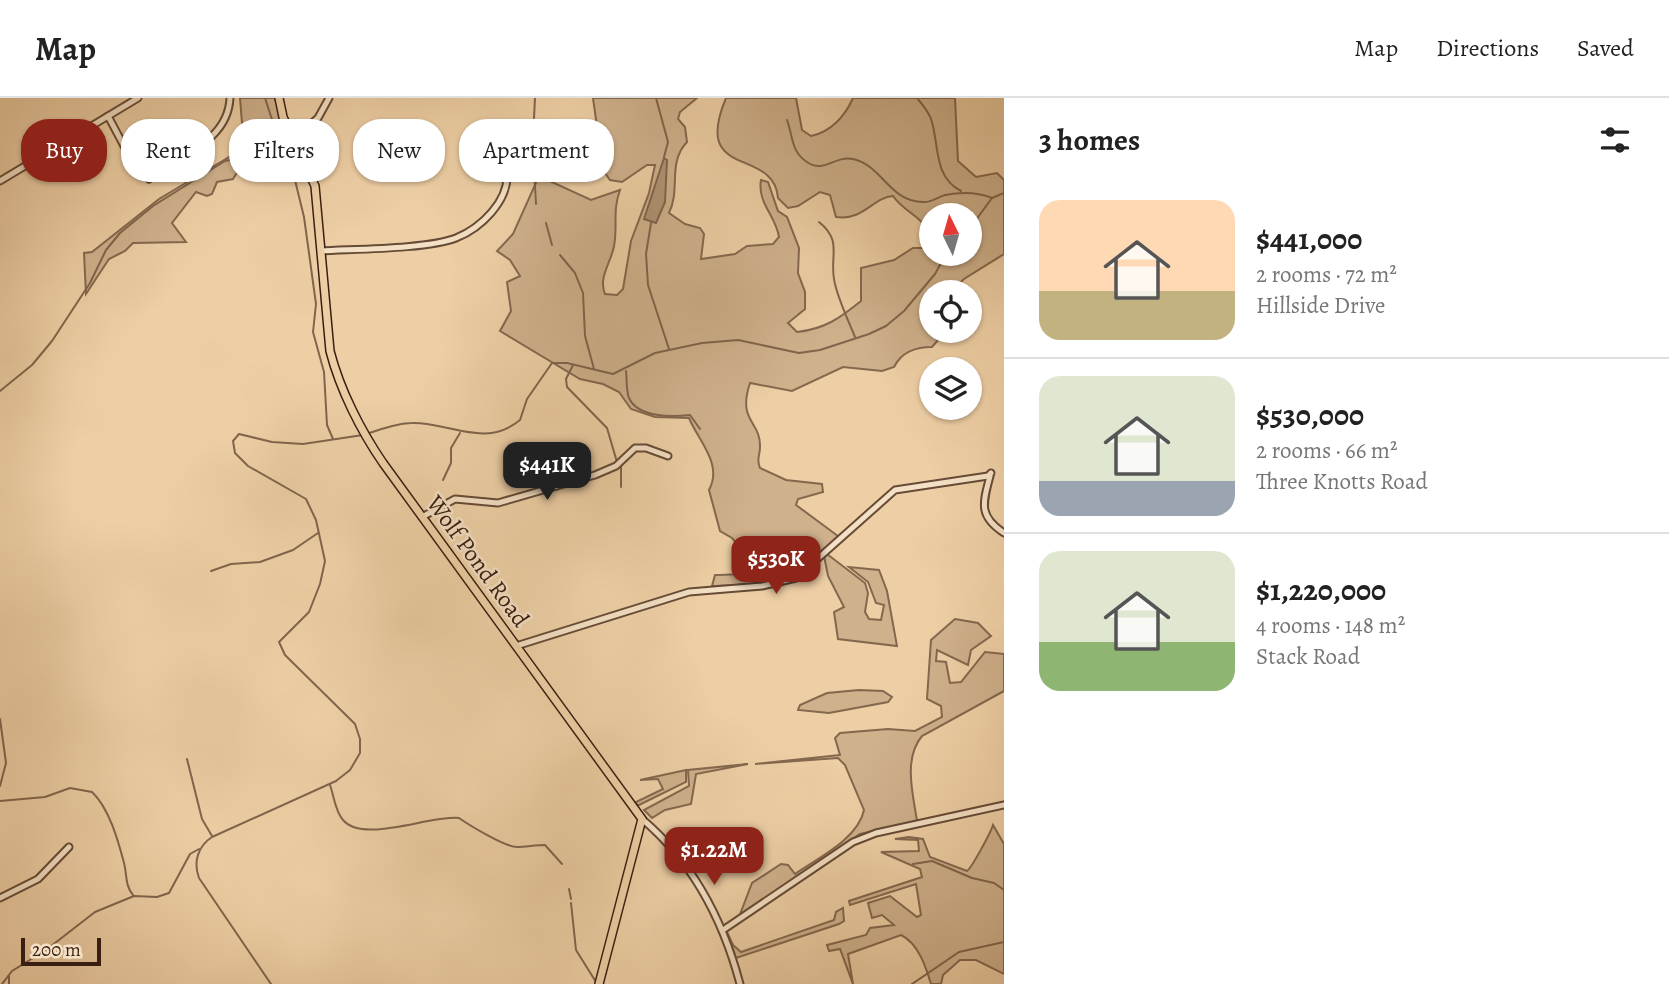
<!DOCTYPE html>
<meta charset="utf-8">
<style>
body{margin:0;font-family:Alegreya,serif;background:#f2f2f2;color:#222;height:100vh;display:flex;flex-direction:column;font-size:26px;white-space:nowrap}
*{box-sizing:border-box;margin:0}
p{font-size:23px;color:#767676}
.icon{flex:none;width:38px;height:38px;fill:none;stroke:currentColor;stroke-width:2;stroke-linecap:round;stroke-linejoin:round}
.map{position:relative;flex:1;overflow:hidden}
.drawer{display:flex;flex-direction:column;background:#fff;width:665px}
.drawer>*{flex:none}
.banner{position:absolute;left:21px;top:21px;width:665px;height:63px;display:flex;gap:14px}
.needle{width:46px;rotate:355deg}
.fabs{position:absolute;left:919px;top:105px;display:grid;gap:14px}
.fabs a{display:grid;place-items:center;width:63px;height:63px;border-radius:50%;background:#fff;box-shadow:0 2px 5px #0004;font-size:35px}
.scale{position:absolute;left:21px;bottom:18px;width:80px;box-sizing:border-box;padding-left:7px;border:4px solid #391f11;border-top:0;font-size:19px;line-height:24px;white-space:nowrap;color:#391f11;-webkit-text-stroke:5px #f4e0c4;paint-order:stroke}
.price{position:absolute;translate:-50% -60px;padding:0 16px;border-radius:14px;background:#8f2418;color:#fff;font-size:23px;line-height:46px;filter:drop-shadow(0 2px 4px #0008)}
.price::after{content:'';position:absolute;left:50%;top:42px;width:21px;height:16px;margin-left:-10px;background:inherit;clip-path:polygon(0 0,100% 0,50% 100%)}
.price.on{background:#222;color:#fff}
ul{padding:0;list-style:none}
li{display:flex;align-items:center;gap:21px;height:175px;padding:0 35px}
li+li{border-top:2px solid #e0e0e0}
li span{display:grid;place-items:center;flex:none;width:196px;height:140px;border-radius:21px;color:#555}
li>.icon{margin-inline-start:auto}
span .icon{width:84px;height:84px;fill:#fffc;stroke-width:1}
li b{font-size:30px}
h2{display:flex;justify-content:space-between;align-items:center;height:84px;padding:0 35px;font-size:30px}
.chip{padding:0 24px;border-radius:28px;background:#fff;box-shadow:0 2px 5px #0004;font-size:24px;line-height:63px}
.chip.on{background:#8f2418;color:#fff}
header{display:flex;align-items:center;gap:42px;box-sizing:border-box;height:98px;padding:0 35px;background:#fff;border-bottom:2px solid #e0e0e0}
header strong{font-size:33px}
nav{display:flex;gap:38px;margin-inline-start:auto;font-size:24px}
main{display:flex;flex:1;min-height:0}
.map>svg:first-child{display:block}
.green{fill:#cfb18c;stroke:#84684e;stroke-width:2}
.water{fill:#b09373;stroke:#80654c;stroke-width:2}
.lines{fill:none;stroke-linecap:round;stroke-linejoin:round}
.stream{stroke:#80654c;stroke-width:2}
.minor-casing{stroke:#664b36;stroke-width:9}
.major-casing{stroke:#391f11;stroke-width:10}
.minor{stroke:#f4e0c4;stroke-width:5}
.major{stroke:#eecfa5;stroke-width:7}
.labels{text-anchor:middle;stroke-width:5;stroke-linejoin:round;paint-order:stroke}
.street-label{font-size:24px;fill:#391f11;stroke:#f4e0c4}
</style>
<header>
<strong>Map</strong>
<nav><a>Map</a><a>Directions</a><a>Saved</a></nav>
</header>
<main>
<div class="map">
<svg width="1004" height="886" viewBox="0 0 1004 886">
<rect width="100%" height="100%" fill="#eecfa5"/>
<filter id="stains"><feTurbulence type="fractalNoise" baseFrequency=".00286" numOctaves="4"/><feColorMatrix values="0 0 0 0 .2 0 0 0 0 .09 0 0 0 0 .02 0 0 0 .5 -.17"/></filter>
<radialGradient id="worn" r=".72"><stop offset=".6" stop-color="#630" stop-opacity="0"/><stop offset="1" stop-color="#630" stop-opacity=".3"/></radialGradient>
<!-- green -->
<g class="green">
<path d="M240,0h35l10,31 20,41 -13,5 -51,-9 -8,13 -16,3 -5,12 -5,2 -11,-4 -24,31 14,19 -53,1 -8,8 -16,8 -23,35 -2,-41 8,-1 67,-53 85,-51z"/>
<path d="M593,0h104l-17,14 -2,7 7,8 2,15c-20,21 -6,47 -18,71l16,11 15,4 4,6 -3,25 34,-5 12,-8 26,-2 6,-7c-3,-21 -22,-34 -18,-57l7,2 10,29 9,6 12,31 -1,25 7,19v17l-17,14 9,9c28,-3 43,-14 64,-31v-33l33,-8 19,-12h18v6h39v-39h-39v27c-4,-26 -25,-27 -38,-46 -20,1 -29,25 -57,21l-6,-22 -10,-3 -22,14 -10,2 -10,-10c-4,-52 -87,-17 -52,-100h70l6,32 9,6c20,-4 34,-20 42,-38h102l3,63 18,16 21,-4 7,7v74l-40,25 -13,13h-20v39h15l-14,16c-16,0 -30,4 -38,20l-12,4 -39,-4 -51,24 -42,-8c-13,39 11,38 10,64 0,9 -4,12 0,21l26,12 36,4 1,8 -25,7 -2,6 42,31c-12,12 -25,28 -40,37 -24,14 -59,11 -86,13l3,-11c35,-1 54,-1 84,-21v-10l-30,-5 -7,11 -14,6 -16,-18 -12,-7 -11,-41c14,-26 -10,-48 -20,-72l-34,-1 -24,-8 -12,-17 -16,-8 -23,-5 -80,-48 11,-20 -4,-29 13,-6 -10,-16 -13,-9 16,-17 26,-58 52,24 29,-10c-8,22 -2,36 -6,56 -3,17 -16,31 -9,48l12,1 6,-6 8,-48 18,-48 6,-28h-8l-25,17 -12,-2 -7,-10z"/>
<path d="M827,456l38,29 3,10 -3,19 4,7 12,1 3,-15 -8,-2 -8,-21 -19,-15 30,3 8,21 10,55 -59,-7 -4,-27 10,-5 -16,-31 -4,-20z"/>
<path d="M955,521l23,4 13,13 -20,14 -3,15 -31,-15 -1,11 10,1 4,21 11,-1 24,-30 19,2v37l-82,45c-19,23 -9,58 -5,85l-57,13 -121,83 13,-34 29,-19 7,1 7,9c23,-16 63,-35 69,-64l-19,-45 -7,-7 -83,6 85,-9 -5,-17 5,-5 48,-4 27,2 27,-14 -1,-11 -14,-7 4,-59z"/>
<path d="M859,592l24,1 9,6 -4,5 -59,11 -31,-3 2,-5 27,-12z"/>
<path d="M748,666l-52,10 -5,30 -26,6 -13,8 -8,-8 45,-24 -1,-16z"/>
<path d="M686,672v12l-49,24 -1,-4 27,-13 -5,-10 -18,1z"/>
<path d="M993,727l11,19v130l-28,-14h-16l-17,15 -2,9h-10c-5,-17 -13,-41 -30,-49l-53,19 5,30 -13,-35 -11,2 -2,-6 39,-10 4,-7 24,-3 -12,-10 -10,3 -4,-15 22,-7 27,21 4,-2 -5,-31 -66,21 -1,-4 73,-24 -2,-8 -39,-17 38,-1 -1,-11 -23,-1 14,-2 14,2 7,18 37,14c4,-2 24,-39 26,-46z"/>
<path d="M843,810l1,13 -5,3 -103,34 -9,-26 6,13 8,7 93,-32 2,-8z"/>
</g>
<!-- water -->
<path class="water" d="M664,60l3,2 -2,42 -9,21 -12,-4z"/>
<g class="lines">
<!-- stream -->
<g class="stream">
<path d="M265,0l12,37 16,37 11,45 12,87 -3,28 11,40 3,53 6,14"/>
<path d="M656,0l12,44 -4,15"/>
<path d="M917,0c6,7 13,15 15,24 7,25 2,55 29,69"/>
<path d="M534,20l1,-20"/>
<path d="M787,22c6,16 4,32 20,42 17,12 28,-7 46,-3 29,6 37,44 71,43 8,0 14,-5 21,-7 16,-3 32,-3 47,3"/>
<path d="M532,35l4,71"/>
<path d="M819,124c25,20 9,35 16,62 4,17 13,36 20,53"/>
<path d="M546,125l6,22"/>
<path d="M651,125l-5,31 2,31 21,64"/>
<path d="M970,130l22,-30 12,-5"/>
<path d="M560,157l15,18 8,20 2,43 9,33"/>
<path d="M573,267l-7,14 1,8 40,41 10,34"/>
<path d="M626,273c1,8 0,20 3,27 9,20 44,19 61,17l10,14"/>
<path d="M0,293l32,-26 20,-24 38,-58 16,-33 14,-17 33,-27 72,-45 34,-7 29,5"/>
<path d="M369,335c13,-4 29,-10 43,-10 37,-1 73,26 108,-3l7,-21 25,-36h15l46,11 42,-21 47,-10 36,-3 61,13 21,-3 49,-16 17,-8 18,-15 31,-37 11,-20"/>
<path d="M443,382l8,-17v-15l9,-15"/>
<path d="M621,389v-21"/>
<path d="M211,473l20,-7 29,-2 33,-12 25,-17"/>
<path d="M0,621l6,44 -6,23"/>
<path d="M187,661l15,60 10,17"/>
<path d="M330,687c4,11 5,26 13,35 20,24 87,-5 116,-2 10,7 46,29 58,29 9,0 18,-2 28,-2l17,19"/>
<path d="M0,703l45,-4 25,-9 22,4c17,16 26,48 32,71 3,11 1,23 9,32"/>
<path d="M913,766l19,-3 40,17 22,5 10,7"/>
<path d="M569,791l2,10"/>
<path d="M571,805l5,47 20,32"/>
<path d="M9,878v8"/>
<path d="M2,886l10,-13 34,-21 49,-38 39,-16 23,1 12,-4 21,-39 9,-5"/>
<path d="M271,886l-72,-106c-6,-16 -1,-32 13,-41l124,-56 14,-11 10,-17v-14l-5,-15 -70,-69 -6,-13 30,-30 11,-28 5,-23 -9,-41 -10,-21 -58,-33 -13,-13 -2,-12 6,-7 33,8 31,2 60,-9"/>
<path d="M912,886l47,-32 45,-10"/>
</g>
<!-- minor casing -->
<g class="minor-casing">
<g id="minor">
<path d="M108,18l25,47 16,16c30,-24 79,-37 81,-81"/>
<path d="M294,41l24,-21 11,-20"/>
<path d="M0,83l138,-83"/>
<path d="M321,153c33,-2 107,-2 135,-13 25,-10 53,-37 51,-65"/>
<path d="M990,378c-7,27 -12,40 14,57"/>
<path d="M422,419l33,-18 43,4 97,-28 21,-9 19,-18h11l22,8"/>
<path d="M516,548l173,-54 73,-6 34,-8 99,-88 93,-14 3,-3"/>
<path d="M642,721c51,43 81,101 98,165"/>
<path d="M0,800l38,-19 31,-32"/>
<path d="M723,832l130,-88 23,-9 128,-28"/>
</g>
</g>
<!-- major casing -->
<g class="major-casing">
<path id="major" d="M279,0l4,19 32,69 15,165c10,39 31,80 53,112l259,356 -43,165"/>
</g>
<!-- minor -->
<use href="#minor" class="minor"/>
<!-- major -->
<use href="#major" class="major"/>
</g>
<g class="labels">
<!-- street labels -->
<g class="street-label">
<text transform="translate(478 463) rotate(54)" y="8">Wolf Pond Road</text>
</g>
</g>
<rect width="100%" height="100%" filter="url(#stains)"/>
<rect width="100%" height="100%" fill="url(#worn)"/>
</svg>
<div class="fabs">
<a><svg class="needle" viewBox="-14 -14 28 28"><path d="M0-13l5 13h-10z" fill="#e53935"/><path d="M0 13l5-13h-10z" fill="#767676"/></svg></a>
<a><svg class="icon" aria-label="locate" viewBox="0 0 24 24"><circle cx="12" cy="12" r="6"/><path d="M12 2v4M12 18v4M2 12h4M18 12h4"/></svg></a>
<a><svg class="icon" aria-label="layers" viewBox="0 0 24 24"><path d="M12 4l9 5-9 5-9-5zM3 14l9 5 9-5"/></svg></a>
</div>
<div class="scale">200 m</div>
<b class="price on" style="left:547px;top:404px">$441K</b>
<b class="price" style="left:776px;top:498px">$530K</b>
<b class="price" style="left:714px;top:789px">$1.22M</b>
<div class="banner">
<a class="chip on">Buy</a>
<a class="chip">Rent</a>
<a class="chip">Filters</a>
<a class="chip">New</a>
<a class="chip">Apartment</a>
</div>
</div>
<section class="drawer">
<h2>3 homes<svg class="icon" aria-label="filters" viewBox="0 0 24 24"><path d="M4 7h16M4 17h16"/><circle cx="9" cy="7" r="2"/><circle cx="15" cy="17" r="2"/></svg></h2>
<ul>
<li><span style="background:linear-gradient(#ffd9b3 65%,#c2b280 0)"><svg class="icon" aria-label="home" viewBox="0 0 24 24"><path d="M3 11l9-7 9 7M6 9v11h12V9"/></svg></span><div><b>$441,000</b><p>2 rooms · 72 m²</p><p>Hillside Drive</p></div></li>
<li><span style="background:linear-gradient(#dfe7d0 75%,#9aa5b1 0)"><svg class="icon" aria-label="home" viewBox="0 0 24 24"><path d="M3 11l9-7 9 7M6 9v11h12V9"/></svg></span><div><b>$530,000</b><p>2 rooms · 66 m²</p><p>Three Knotts Road</p></div></li>
<li><span style="background:linear-gradient(#dfe7d0 65%,#8fb573 0)"><svg class="icon" aria-label="home" viewBox="0 0 24 24"><path d="M3 11l9-7 9 7M6 9v11h12V9"/></svg></span><div><b>$1,220,000</b><p>4 rooms · 148 m²</p><p>Stack Road</p></div></li>
</ul>
</section>
</main>
